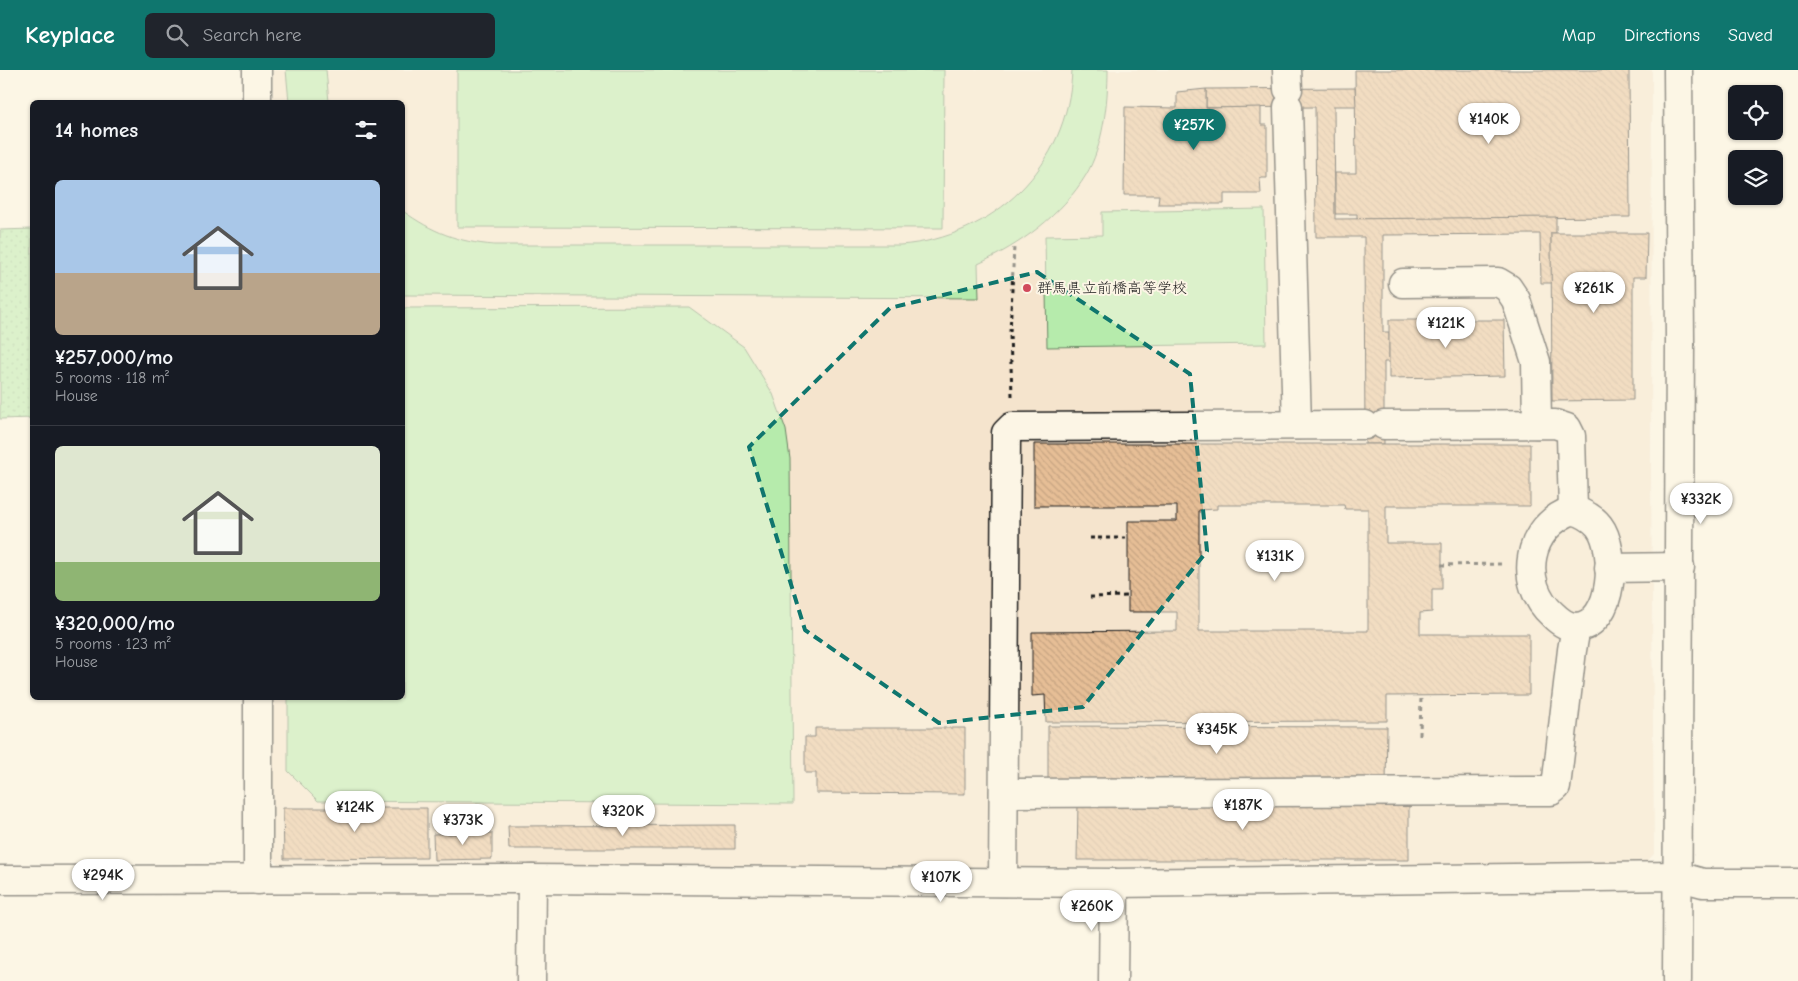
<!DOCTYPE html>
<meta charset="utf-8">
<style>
body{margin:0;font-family:"Comic Neue","Klee One",sans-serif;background:#20242c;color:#f1f3f6;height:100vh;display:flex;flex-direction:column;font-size:19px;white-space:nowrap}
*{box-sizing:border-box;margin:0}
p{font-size:16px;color:#9ea1a6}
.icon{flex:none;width:28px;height:28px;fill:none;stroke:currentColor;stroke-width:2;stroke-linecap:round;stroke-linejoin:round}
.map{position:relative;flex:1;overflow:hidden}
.details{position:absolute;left:30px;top:30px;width:375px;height:600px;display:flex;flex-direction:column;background:#171b24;border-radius:8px;box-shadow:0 1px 4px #0004}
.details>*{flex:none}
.fabs{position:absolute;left:1728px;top:15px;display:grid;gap:10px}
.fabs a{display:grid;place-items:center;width:55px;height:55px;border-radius:8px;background:#171b24;box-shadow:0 1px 4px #0004;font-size:25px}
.price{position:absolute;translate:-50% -42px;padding:0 11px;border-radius:18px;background:#fff;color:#222;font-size:16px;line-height:32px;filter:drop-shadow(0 1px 2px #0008)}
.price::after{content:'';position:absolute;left:50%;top:30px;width:15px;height:11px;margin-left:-8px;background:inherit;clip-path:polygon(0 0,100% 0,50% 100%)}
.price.on{background:#0f766e;color:#fff}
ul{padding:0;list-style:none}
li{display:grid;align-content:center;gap:10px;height:265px;padding:0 25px}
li+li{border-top:1px solid #363941}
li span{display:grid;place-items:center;height:155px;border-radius:8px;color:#555}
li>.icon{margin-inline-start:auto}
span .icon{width:90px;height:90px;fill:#fffc;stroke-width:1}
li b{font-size:21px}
h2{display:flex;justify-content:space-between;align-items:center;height:60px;padding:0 25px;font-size:21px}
header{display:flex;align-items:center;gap:30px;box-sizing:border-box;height:70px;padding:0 25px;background:#0f766e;color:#fff}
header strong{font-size:24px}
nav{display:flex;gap:28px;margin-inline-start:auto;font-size:18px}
.search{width:350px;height:45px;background:#20242c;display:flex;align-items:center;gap:12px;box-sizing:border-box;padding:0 18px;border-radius:8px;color:#9ea1a6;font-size:19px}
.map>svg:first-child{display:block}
.built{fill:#f5e4cd}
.grass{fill:#b6ebac;stroke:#698464}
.park{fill:url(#park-dots);stroke:#698464}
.building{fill:url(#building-back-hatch);stroke:#1c1c1c;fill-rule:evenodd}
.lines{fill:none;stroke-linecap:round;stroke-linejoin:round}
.minor-casing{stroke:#1c1c1c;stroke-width:31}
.path{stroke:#1c1c1c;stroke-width:3;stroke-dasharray:4 4;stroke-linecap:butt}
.minor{stroke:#fcf5e5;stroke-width:28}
.marked{fill:none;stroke:#0f766e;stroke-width:4;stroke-dasharray:10 6;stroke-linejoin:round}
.poi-dot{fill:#d1495b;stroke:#fcf5e5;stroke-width:2}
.labels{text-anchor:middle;stroke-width:4;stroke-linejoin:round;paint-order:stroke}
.poi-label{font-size:15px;fill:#1c1c1c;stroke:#fcf5e5;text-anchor:start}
</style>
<header>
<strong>Keyplace</strong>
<div class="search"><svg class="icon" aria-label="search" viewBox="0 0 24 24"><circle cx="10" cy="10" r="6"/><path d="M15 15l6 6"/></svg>Search here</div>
<nav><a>Map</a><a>Directions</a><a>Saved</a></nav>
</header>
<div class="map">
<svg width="1798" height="911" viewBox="0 0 1798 911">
<defs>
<pattern id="park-dots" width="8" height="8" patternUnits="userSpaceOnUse" patternTransform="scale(1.25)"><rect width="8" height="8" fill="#b6ebac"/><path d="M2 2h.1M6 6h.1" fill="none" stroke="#9cc993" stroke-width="1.8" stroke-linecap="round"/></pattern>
<pattern id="building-back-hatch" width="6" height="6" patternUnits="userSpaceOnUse" patternTransform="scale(1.25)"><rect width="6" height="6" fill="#e6be96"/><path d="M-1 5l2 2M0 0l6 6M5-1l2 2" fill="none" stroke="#c5a381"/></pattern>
</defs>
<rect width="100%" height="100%" fill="#fcf5e5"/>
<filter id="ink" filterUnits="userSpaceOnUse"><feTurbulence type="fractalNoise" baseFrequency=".02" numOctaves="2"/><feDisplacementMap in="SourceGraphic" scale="10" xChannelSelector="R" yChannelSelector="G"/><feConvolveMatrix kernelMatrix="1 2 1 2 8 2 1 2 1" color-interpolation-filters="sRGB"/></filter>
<g filter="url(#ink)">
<!-- built -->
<path class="built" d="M273,0h1379l-1,403 3,381 -12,13 -1362,1 -9,-13v-157h131v-596h-129z"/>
<!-- grass -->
<g class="grass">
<path d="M286,0h40l3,32h-40z"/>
<path d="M457,0h487l-1,158 -486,-1z"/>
<path d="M1072,0h36c0,32 -5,77 -22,105 -24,40 -66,70 -108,89l1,34 -576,-3v-84c29,21 55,31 91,34h406c94,-7 169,-79 172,-175z"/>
<path d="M1264,139l2,135 -219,3 -2,-111 57,-1v-23z"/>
<path d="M689,237l55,40 29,47 13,36 4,29 3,345 -475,-3 -30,-30v-73h114l1,-390z"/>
</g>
<!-- park -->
<path class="park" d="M32,159v189l-32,1v-189z"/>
<!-- building -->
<g class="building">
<path d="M1355,0h274l1,147 -273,2v-5h-22v-41h21z"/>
<path d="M1355,18l1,18h-22l1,113 221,-2v16h-5l1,50h-11l-1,-49 -157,1v97h6v30h-5v82h-19l-1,-207h-48l-1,-130 -109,1v-19z"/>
<path d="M1206,19v19l55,-1v18h6v53h-7l1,16h-37v10h-66l1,-9h-35l1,-88 52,1v-16z"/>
<path d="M1551,163h96l-1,44h-13v123l-81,1z"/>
<path d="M1389,250h115l1,56 -116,2z"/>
<path d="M1034,374h496v62h-144v37h56v46h-10v23l-12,1v21h109v61l-142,1v25l-341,1 -1,-27 -13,1v-64l145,-1v-19h-49v-91h49v-15h-143zM1217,435h127l1,4h23v122h-169v-121l18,-1z"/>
<path d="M1048,656l339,1 -1,57 -338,-1z"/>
<path d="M815,658h150v66l-149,-1v-20h-11v-36h10z"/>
<path d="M1078,732l331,1v57h-332z"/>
<path d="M283,738h144v50l-143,1z"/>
<path d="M735,755v24h-226l-1,-23z"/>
<path d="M492,763v26l-58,1 -1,-26z"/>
</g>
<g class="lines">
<!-- minor casing -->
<g class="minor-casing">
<g id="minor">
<path d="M257,0v32"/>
<path d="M1287,0l1,19"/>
<path d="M1288,37l9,318"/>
<path d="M1403,213l95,-1 10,6 8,12 20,62 1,62"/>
<path d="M1384,355l171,-1 12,4 4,8 2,74"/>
<path d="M1573,440c10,3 19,7 26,16 18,23 16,99 -23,101 -9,0 -17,-6 -23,-12 -36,-32 -26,-89 20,-105z"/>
<path d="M1609,498l71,-1"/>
<path d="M258,628v182"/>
<path d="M1004,723l547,-2 5,-4 16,-137 4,-23"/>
<path d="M0,810l532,-1 582,4 563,-7 26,7h95"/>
<path d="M1003,812l3,-449 6,-6 353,-2"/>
<path d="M531,911l1,-102"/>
<path d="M1113,911l1,-98"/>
<path d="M1677,911l3,-640 -2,-271"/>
</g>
</g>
<!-- path -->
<g class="path">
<path d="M1012,326l-2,-63 4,-87"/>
<path d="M1090,468h38"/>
<path d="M1441,495l60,-1"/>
<path d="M1090,527l38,-1"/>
<path d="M1420,665l1,-39"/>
</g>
<!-- minor -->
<use href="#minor" class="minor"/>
</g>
</g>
<!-- marked area -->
<path d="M0 0H1798V911H0ZM1037,202l153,102 17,177 -124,156 -144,16 -134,-93 -56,-183 141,-139z" fill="#fcf5e5" fill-opacity=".55" fill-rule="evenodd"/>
<path class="marked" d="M1037,202l153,102 17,177 -124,156 -144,16 -134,-93 -56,-183 141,-139z"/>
<!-- markers -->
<circle class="poi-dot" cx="1027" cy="218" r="5"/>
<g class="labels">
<!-- poi labels -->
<g class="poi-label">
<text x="1037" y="223">群馬県立前橋高等学校</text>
</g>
</g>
</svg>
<div class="fabs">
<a><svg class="icon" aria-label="locate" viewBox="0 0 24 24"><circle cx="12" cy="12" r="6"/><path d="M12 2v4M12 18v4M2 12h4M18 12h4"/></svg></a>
<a><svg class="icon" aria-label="layers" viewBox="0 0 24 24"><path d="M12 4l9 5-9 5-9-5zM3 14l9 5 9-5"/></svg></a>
</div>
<b class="price" style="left:1489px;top:75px">¥140K</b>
<b class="price on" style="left:1194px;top:81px">¥257K</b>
<b class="price" style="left:1594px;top:244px">¥261K</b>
<b class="price" style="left:1446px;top:279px">¥121K</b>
<b class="price" style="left:1701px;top:455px">¥332K</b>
<b class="price" style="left:1275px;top:512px">¥131K</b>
<b class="price" style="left:1217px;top:685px">¥345K</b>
<b class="price" style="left:1243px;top:761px">¥187K</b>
<b class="price" style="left:355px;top:763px">¥124K</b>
<b class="price" style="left:623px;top:767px">¥320K</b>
<b class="price" style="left:463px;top:776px">¥373K</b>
<b class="price" style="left:103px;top:831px">¥294K</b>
<b class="price" style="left:941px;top:833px">¥107K</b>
<b class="price" style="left:1092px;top:862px">¥260K</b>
<section class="details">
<h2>14 homes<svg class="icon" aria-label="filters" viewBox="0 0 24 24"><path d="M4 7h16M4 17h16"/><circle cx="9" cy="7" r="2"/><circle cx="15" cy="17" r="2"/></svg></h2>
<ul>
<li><span style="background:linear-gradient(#a9c7e8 60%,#b9a48a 0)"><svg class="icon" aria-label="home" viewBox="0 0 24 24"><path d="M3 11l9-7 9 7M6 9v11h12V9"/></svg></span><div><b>¥257,000/mo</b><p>5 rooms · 118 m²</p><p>House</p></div></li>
<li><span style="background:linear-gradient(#dfe7d0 75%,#8fb573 0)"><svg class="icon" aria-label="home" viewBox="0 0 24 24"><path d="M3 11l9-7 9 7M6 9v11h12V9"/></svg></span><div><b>¥320,000/mo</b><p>5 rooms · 123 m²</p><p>House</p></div></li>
</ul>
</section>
</div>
